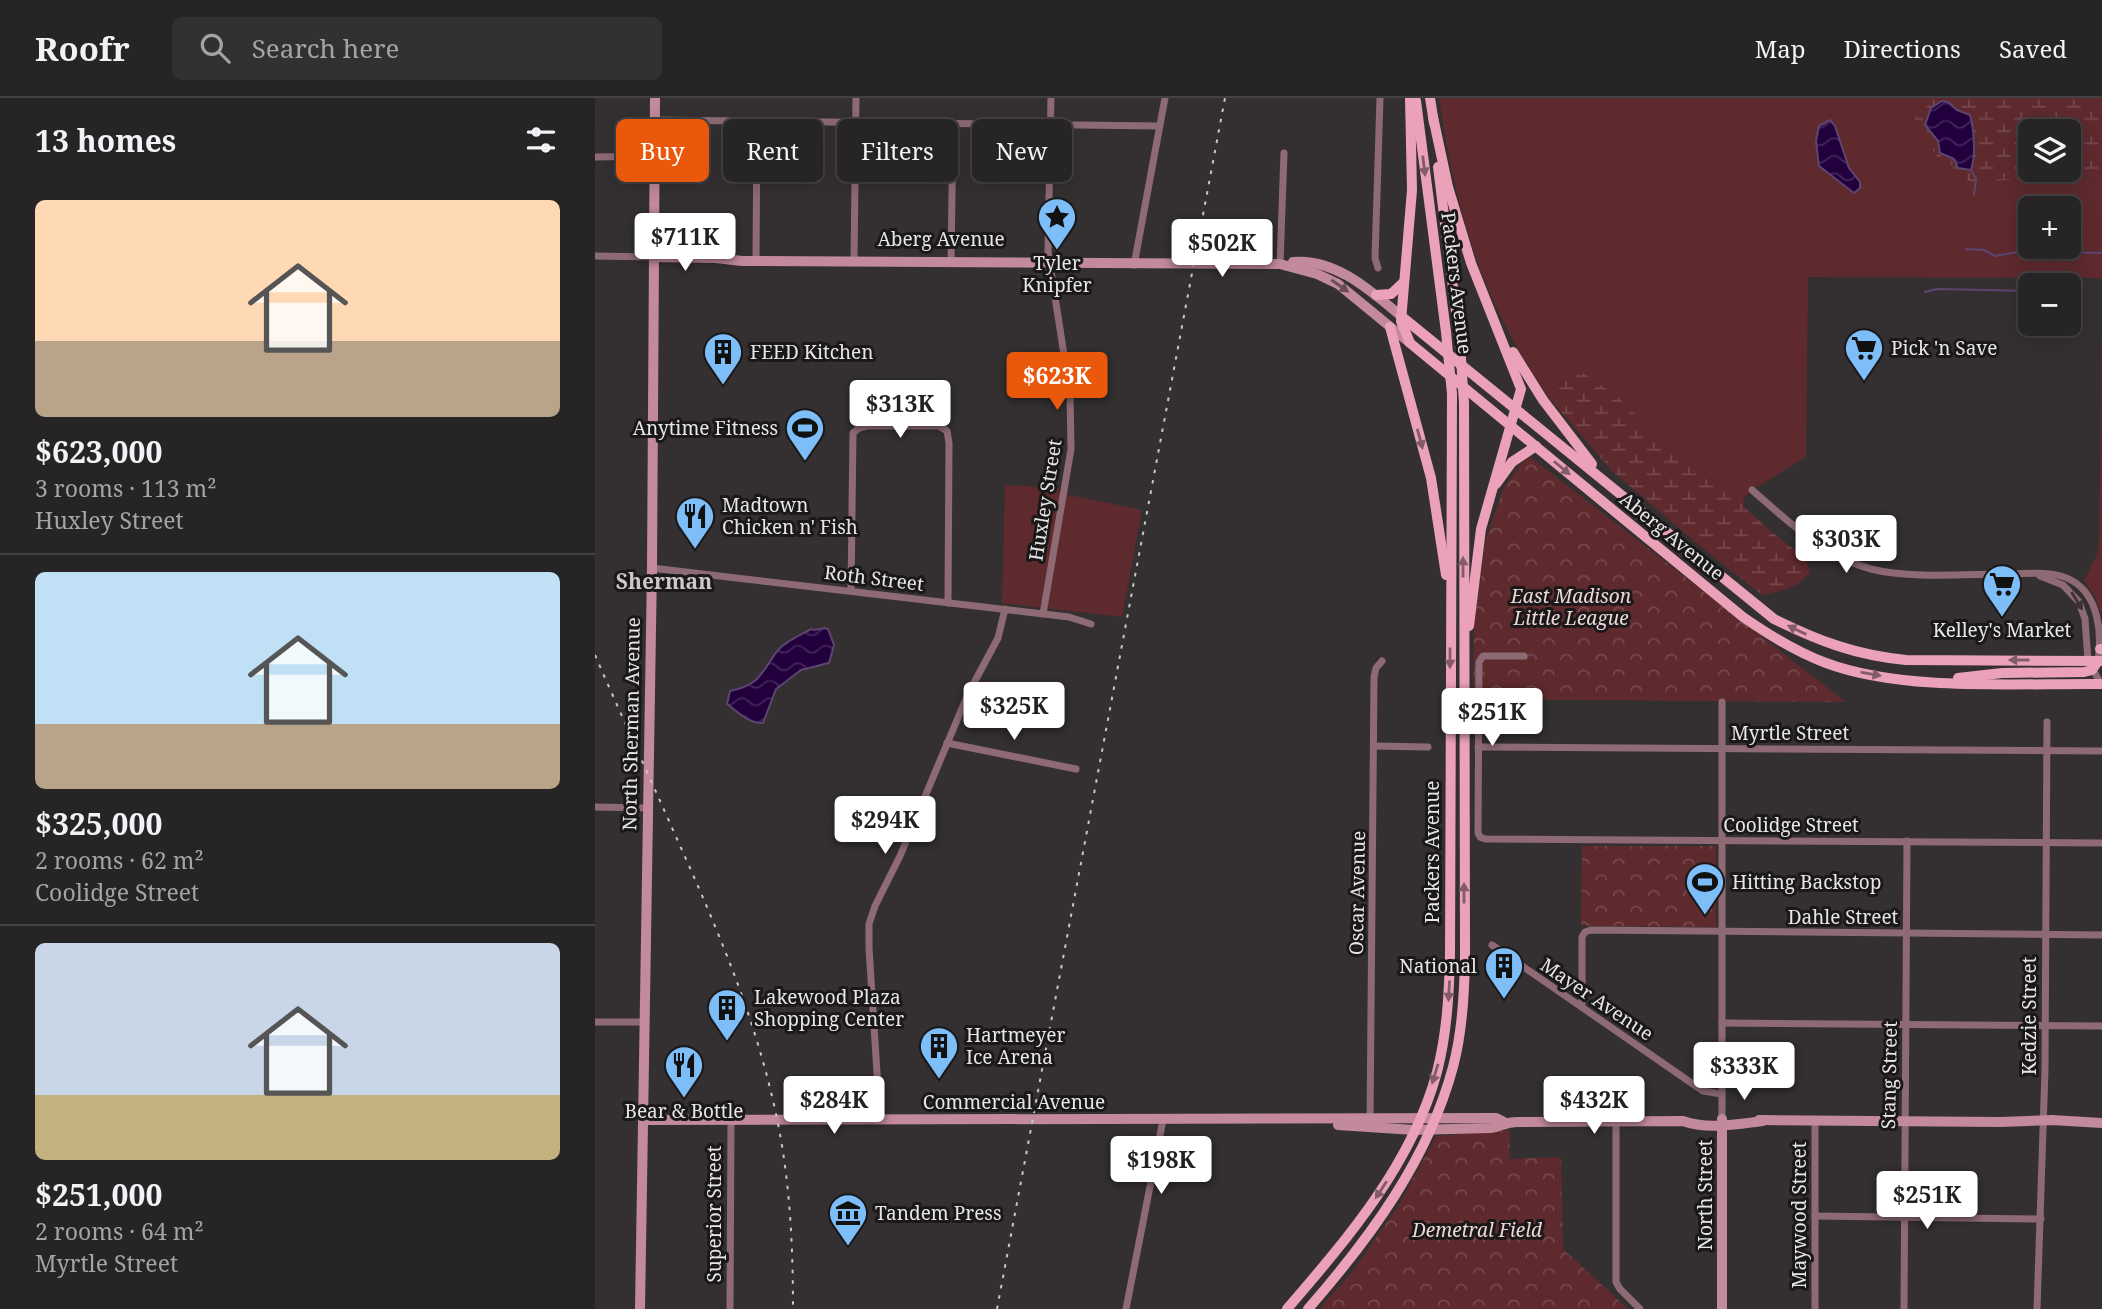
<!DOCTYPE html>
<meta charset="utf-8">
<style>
body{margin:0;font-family:"Noto Serif",serif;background:#333032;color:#f1f3f6;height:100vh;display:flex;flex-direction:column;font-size:26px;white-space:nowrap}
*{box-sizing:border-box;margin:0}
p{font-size:23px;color:#a4a4a7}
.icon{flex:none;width:38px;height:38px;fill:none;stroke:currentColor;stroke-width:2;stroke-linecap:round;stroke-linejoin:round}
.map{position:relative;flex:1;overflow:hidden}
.drawer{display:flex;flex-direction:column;background:#272426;width:595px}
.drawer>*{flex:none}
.top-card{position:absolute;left:21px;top:21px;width:665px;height:63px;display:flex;gap:14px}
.fabs{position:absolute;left:1423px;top:21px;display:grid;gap:14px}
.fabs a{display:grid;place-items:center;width:63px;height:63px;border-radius:10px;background:#272426;box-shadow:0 4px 18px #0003,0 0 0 2px #434143;font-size:35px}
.price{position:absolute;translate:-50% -60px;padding:0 16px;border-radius:7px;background:#fff;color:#222;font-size:23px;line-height:46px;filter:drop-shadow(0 2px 4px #0008)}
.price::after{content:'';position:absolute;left:50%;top:42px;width:21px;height:16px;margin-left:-10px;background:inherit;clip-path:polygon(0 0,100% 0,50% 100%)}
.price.selected{background:#ea580c;color:#fff}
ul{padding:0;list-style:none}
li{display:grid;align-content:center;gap:14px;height:371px;padding:0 35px}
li+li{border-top:2px solid #434143}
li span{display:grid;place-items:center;height:217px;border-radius:10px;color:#555}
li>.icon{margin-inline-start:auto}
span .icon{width:126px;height:126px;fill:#fffc;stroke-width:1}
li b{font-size:30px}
h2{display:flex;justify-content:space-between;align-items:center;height:84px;padding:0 35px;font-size:30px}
.pill{padding:0 24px;border-radius:10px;background:#272426;box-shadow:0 4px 18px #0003,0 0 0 2px #434143;font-size:24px;line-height:63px}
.pill.selected{background:#ea580c;color:#fff}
header{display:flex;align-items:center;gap:42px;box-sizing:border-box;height:98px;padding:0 35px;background:#272426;border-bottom:2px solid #434143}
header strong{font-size:33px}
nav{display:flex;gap:38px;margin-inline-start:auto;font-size:24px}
.search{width:490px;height:63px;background:#333032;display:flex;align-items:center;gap:18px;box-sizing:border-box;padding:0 24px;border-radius:10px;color:#a4a4a7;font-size:26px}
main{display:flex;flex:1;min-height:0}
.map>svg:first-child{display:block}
.green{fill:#5e2a2e;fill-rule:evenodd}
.wetland{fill:url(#wetland-marsh);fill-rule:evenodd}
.park{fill:url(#park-crowns)}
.water{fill:url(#water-waves);stroke:#5d4570;stroke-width:2}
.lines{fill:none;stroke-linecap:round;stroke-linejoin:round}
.stream{stroke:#5d4570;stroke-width:2}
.street{stroke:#8e6a75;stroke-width:7}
.secondary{stroke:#c28a9b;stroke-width:10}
.primary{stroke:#eba2b9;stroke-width:10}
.rail{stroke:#cac7c8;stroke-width:2;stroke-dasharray:3.5 7;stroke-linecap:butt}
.primary-bridge{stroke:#eba2b9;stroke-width:10}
.oneway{fill:#825d69}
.oneway2{fill:#664b54}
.oneway3{fill:#3d3135}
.labels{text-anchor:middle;stroke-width:6;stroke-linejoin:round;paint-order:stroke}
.street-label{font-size:19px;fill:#e8e5e6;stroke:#1a1819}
.poi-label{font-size:19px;fill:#e8e5e6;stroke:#1a1819;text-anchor:start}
.park-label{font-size:19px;font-style:italic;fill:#f0d7d8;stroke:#1a1819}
.neighbourhood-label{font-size:21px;font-weight:bold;fill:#ccc7ca;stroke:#1a1819}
</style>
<header>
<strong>Roofr</strong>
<div class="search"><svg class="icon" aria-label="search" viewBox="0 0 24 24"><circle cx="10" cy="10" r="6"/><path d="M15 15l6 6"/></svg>Search here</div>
<nav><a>Map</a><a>Directions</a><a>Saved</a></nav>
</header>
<main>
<section class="drawer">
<h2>13 homes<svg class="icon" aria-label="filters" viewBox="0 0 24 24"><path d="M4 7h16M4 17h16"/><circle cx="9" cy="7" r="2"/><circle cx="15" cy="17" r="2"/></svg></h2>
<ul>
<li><span style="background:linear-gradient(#ffd9b3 65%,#b9a48a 0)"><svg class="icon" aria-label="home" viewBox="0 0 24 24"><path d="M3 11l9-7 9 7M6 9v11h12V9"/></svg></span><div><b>$623,000</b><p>3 rooms · 113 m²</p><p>Huxley Street</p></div></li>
<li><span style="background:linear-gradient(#bfe0f5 70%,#b9a48a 0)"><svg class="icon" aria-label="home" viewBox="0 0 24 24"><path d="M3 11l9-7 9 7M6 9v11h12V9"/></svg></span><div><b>$325,000</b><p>2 rooms · 62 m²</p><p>Coolidge Street</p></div></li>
<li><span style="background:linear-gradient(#c9d6e8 70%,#c2b280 0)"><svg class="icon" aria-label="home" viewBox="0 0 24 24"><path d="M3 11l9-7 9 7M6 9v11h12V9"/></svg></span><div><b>$251,000</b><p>2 rooms · 64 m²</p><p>Myrtle Street</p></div></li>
</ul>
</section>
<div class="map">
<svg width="1507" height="1211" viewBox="0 0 1507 1211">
<defs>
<pattern id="wetland-marsh" width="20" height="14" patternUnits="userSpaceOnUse" patternTransform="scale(1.75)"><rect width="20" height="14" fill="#5e2a2e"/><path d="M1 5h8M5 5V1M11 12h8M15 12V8" fill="none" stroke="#75494c"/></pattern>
<pattern id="park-crowns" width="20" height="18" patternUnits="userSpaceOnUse" patternTransform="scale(1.75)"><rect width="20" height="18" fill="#5e2a2e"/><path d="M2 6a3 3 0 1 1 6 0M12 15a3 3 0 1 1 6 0" fill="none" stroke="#75494c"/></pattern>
<pattern id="water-waves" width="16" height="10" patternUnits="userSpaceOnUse" patternTransform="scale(1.75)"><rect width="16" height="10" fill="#22003e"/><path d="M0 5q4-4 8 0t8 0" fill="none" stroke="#42255a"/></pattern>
</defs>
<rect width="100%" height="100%" fill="#343032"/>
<!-- green -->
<g class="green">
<path d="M844,0h663v180l-294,-1 -2,180 -54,33 -9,9 -58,-36 -68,-67 -35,-24 -22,12 -6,20c-70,-95 -98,-190 -115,-306zM1435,33h39v39h-39zM1435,110h39v39h-39z"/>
<path d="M1507,226v294l-6,-19 -12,-19 13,-25 2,-12z"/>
<path d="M410,387l54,3v5l83,17 -20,107 -120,-14z"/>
</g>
<!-- wetland -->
<g class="wetland">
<path d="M1341,0h166v73l-24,10 -29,-5 -76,7 -18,-10 -5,-11 -11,-3 -26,-38 17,-21zM1350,3l12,9 13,5c4,18 6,40 -5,56l-7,-3 -4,-9 -12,-3 -4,-15 -12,-20c5,-9 7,-17 19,-20zM1435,33h39v39h-39z"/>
<path d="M987,274l35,24 68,67 58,36 1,7c19,20 39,36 62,51l4,15c-13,17 -29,19 -48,23l-62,-49 -88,-75 -58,-67 6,-20z"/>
</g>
<!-- park -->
<g class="park">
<path d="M933,357l318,247 -373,-3 1,-74 12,-86 18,-52z"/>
<path d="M987,748h134v81l-135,-1z"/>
<path d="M915,1032l-1,29 52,-2 2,92 65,60h-309l33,-37 47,-67 37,-69z"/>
</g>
<!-- water -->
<g class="water">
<path d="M1347,3l6,1 9,8 13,5c4,14 6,41 1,55l-13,-2 -4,-9 -14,-6 -2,-12 -13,-16 6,-17z"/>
<path d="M1235,22l5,6 14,42 11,14v6l-6,5 -35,-27 -3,-25 3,-15z"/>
<path d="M230,530l3,1 6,16 -5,18 -28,7 -25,19 -13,34c-14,1 -25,-11 -36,-19l3,-13c28,-6 30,-15 45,-37 7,-11 25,-19 36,-25l4,1z"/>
</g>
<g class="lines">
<!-- stream -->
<g class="stream">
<path d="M1376,72l5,9 -2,16"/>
<path d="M1371,151l18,1 11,6 29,-5 78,2"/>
<path d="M1448,187l1,-1"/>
<path d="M1330,194l12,-3 93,2"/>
</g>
<!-- street -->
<g class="street">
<path d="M60,22l504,6"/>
<path d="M0,59l59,-1"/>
<path d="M0,158l59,1"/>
<path d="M161,163l1,-139"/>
<path d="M259,164l2,-164"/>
<path d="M356,165l2,-139"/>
<path d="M685,166l4,-111"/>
<path d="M539,167l31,-167"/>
<path d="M783,170l-3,-10 5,-160"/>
<path d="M1157,392c36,31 72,67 119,79 39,10 96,5 138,5 21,0 43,-4 62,6 28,15 31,54 27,81"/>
<path d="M57,470l417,49 22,7"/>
<path d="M1445,478l23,9 16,17 6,17 3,42 13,23"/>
<path d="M256,493l2,-158 6,-5 9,-2h71l8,5 2,12 -1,160"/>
<path d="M448,516l28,-165 -1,-56 -22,-141 3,-154"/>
<path d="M929,558h-41l-4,6 -1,171 2,4 5,2 617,4"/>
<path d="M352,645l129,26"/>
<path d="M779,648l54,1"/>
<path d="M883,649l624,4"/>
<path d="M0,709l52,1"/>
<path d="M897,847l198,137 13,9 19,3"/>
<path d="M987,908v-69l3,-5 6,-2 511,5"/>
<path d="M0,924h49"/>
<path d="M1127,925l380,3"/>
<path d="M1127,1020v-416"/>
<path d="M285,1022l-11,-172v-24l6,-18 25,-50 68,-162 30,-56 7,-29"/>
<path d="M1021,1022v162l4,7 20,20"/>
<path d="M1220,1023v188"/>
<path d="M775,1025l4,-446 2,-9 6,-7"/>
<path d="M1220,1118l226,3"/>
<path d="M135,1211l1,-189"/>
<path d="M531,1211l37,-189"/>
<path d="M1309,1211l3,-468"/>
<path d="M1442,1211l8,-239 2,-348"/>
</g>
<!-- secondary -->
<g class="secondary">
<path d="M59,159l62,1 26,3 538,3 37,10 21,10 72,59"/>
<path d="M698,164c42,-4 78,29 108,54"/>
<path d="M49,1022l852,-2 8,4"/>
<path d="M1164,1022l241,2 52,-2 50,3"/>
<path d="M743,1027l76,5 77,-2c10,-1 14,-6 26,-6l166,-1c24,9 55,3 80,0"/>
<path d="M45,1211l12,-741 3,-470"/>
<path d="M1127,1211v-190"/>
</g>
<!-- primary -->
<g class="primary">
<path d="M815,0l2,92 -11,131 9,22 333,274c26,18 53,35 83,46 78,29 193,20 276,21"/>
<path d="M835,0l4,25"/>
<path d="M821,3l30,231"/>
<path d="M838,19l15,70 23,76 50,126 -40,140 -12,97"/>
<path d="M843,69l22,177"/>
<path d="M781,197l15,-1 13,-12"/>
<path d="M806,218l373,303c45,22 81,36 132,41l196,1"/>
<path d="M795,229l41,151 15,97"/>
<path d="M918,254l30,48 49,64"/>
<path d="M901,386l16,-22 24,-16"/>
<path d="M1505,551h2"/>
<path d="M1363,580l44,-5 82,-1 8,-2 6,-9"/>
<path d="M692,1211c61,-71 125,-145 150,-237 10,-39 12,-77 13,-117l2,-561"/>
<path d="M713,1211c62,-71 120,-149 145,-242 9,-34 11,-70 12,-106l-1,-558"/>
</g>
<!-- rail -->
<g class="rail">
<path d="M0,557c27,62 55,123 82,184 41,91 80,182 100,280 13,62 16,127 16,190"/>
<path d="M402,1211l228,-1211"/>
</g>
<!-- primary-bridge -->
<g class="primary-bridge">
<path d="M851,234l6,62"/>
<path d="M865,246l4,59"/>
</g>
</g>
<!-- one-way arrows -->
<defs><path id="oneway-solid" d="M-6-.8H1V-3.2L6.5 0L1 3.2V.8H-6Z" transform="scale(1.75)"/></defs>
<g class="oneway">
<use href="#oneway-solid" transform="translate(829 68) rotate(83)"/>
<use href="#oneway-solid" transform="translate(825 341) rotate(75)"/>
<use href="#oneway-solid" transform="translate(967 370) rotate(40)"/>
<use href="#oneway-solid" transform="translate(868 469) rotate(-90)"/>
<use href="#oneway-solid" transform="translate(1202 532) rotate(-154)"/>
<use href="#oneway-solid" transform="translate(855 560) rotate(90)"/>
<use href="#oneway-solid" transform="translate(1424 562) rotate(-180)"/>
<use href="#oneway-solid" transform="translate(1276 576) rotate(10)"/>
<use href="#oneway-solid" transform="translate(869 795) rotate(-90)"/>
<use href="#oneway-solid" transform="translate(854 893) rotate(93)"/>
<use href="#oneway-solid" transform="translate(840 976) rotate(107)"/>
<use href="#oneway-solid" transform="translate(786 1092) rotate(123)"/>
</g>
<use class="oneway2" href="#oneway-solid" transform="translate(745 188) rotate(35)"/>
<use class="oneway3" href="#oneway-solid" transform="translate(1482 503) rotate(59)"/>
<!-- icons -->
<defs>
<g id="sight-pin" transform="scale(2.0125)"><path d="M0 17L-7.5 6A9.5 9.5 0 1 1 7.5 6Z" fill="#7dbef9" stroke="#1a1819"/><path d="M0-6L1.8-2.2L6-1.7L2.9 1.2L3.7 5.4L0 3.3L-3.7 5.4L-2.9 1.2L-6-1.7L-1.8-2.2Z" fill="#111"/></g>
<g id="supermarket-pin" transform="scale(2.0125)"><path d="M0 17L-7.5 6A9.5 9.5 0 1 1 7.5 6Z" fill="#7dbef9" stroke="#1a1819"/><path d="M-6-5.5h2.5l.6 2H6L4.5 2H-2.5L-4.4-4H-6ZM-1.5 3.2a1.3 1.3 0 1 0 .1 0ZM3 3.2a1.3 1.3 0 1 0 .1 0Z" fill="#111"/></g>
<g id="building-pin" transform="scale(2.0125)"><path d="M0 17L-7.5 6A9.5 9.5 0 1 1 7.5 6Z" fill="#7dbef9" stroke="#1a1819"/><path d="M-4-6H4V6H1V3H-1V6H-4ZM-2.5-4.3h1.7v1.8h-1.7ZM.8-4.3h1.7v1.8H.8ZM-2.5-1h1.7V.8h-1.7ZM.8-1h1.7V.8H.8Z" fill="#111"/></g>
<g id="stadium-pin" transform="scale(2.0125)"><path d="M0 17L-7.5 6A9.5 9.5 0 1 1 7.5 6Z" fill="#7dbef9" stroke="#1a1819"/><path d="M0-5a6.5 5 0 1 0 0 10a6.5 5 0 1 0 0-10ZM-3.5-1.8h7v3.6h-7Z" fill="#111"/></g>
<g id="restaurant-pin" transform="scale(2.0125)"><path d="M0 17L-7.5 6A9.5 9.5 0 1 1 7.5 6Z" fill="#7dbef9" stroke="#1a1819"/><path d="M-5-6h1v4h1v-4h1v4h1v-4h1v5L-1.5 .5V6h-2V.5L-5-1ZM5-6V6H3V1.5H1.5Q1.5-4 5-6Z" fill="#111"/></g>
<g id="museum-pin" transform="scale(2.0125)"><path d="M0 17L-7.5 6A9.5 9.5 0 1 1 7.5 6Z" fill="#7dbef9" stroke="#1a1819"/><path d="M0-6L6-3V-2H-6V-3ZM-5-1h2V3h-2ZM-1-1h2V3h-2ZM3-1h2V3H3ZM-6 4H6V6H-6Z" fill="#111"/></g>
</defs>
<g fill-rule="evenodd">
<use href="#sight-pin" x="462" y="119"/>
<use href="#supermarket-pin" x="1269" y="250"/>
<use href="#building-pin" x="128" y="254"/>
<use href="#stadium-pin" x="210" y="330"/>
<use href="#restaurant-pin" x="100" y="418"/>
<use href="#supermarket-pin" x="1407" y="486"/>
<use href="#stadium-pin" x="1110" y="784"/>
<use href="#building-pin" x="909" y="868"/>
<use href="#building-pin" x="132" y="910"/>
<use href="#building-pin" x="344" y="948"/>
<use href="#restaurant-pin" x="89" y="967"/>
<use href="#museum-pin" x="253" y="1115"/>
</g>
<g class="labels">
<!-- street labels -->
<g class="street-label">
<text x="346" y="148">Aberg Avenue</text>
<text transform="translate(862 185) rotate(83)" y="7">Packers Avenue</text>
<text transform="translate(450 402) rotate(-81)" y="7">Huxley Street</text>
<text transform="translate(1077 438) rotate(39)" y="7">Aberg Avenue</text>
<text transform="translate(279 480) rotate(7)" y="7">Roth Street</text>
<text transform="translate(36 626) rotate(-89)" y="7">North Sherman Avenue</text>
<text x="1195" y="642">Myrtle Street</text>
<text x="1196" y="734">Coolidge Street</text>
<text transform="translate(837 754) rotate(-90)" y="7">Packers Avenue</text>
<text transform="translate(762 795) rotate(-89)" y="7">Oscar Avenue</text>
<text x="1248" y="826">Dahle Street</text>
<text transform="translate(1002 901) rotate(34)" y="7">Mayer Avenue</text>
<text transform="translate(1434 918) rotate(-90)" y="7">Kedzie Street</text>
<text transform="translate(1294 977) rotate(-89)" y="7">Stang Street</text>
<text x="419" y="1011">Commercial Avenue</text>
<text transform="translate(1110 1097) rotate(-90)" y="7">North Street</text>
<text transform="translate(119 1116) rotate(-90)" y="7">Superior Street</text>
<text transform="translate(1204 1117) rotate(-90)" y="7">Maywood Street</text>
</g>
<!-- poi labels -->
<g class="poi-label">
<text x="462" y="172" text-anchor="middle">Tyler<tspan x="462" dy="22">Knipfer</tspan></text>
<text x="1296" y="257">Pick 'n Save</text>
<text x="155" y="261">FEED Kitchen</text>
<text x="183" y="337" text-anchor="end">Anytime Fitness</text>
<text x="127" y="414">Madtown<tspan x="127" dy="22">Chicken n' Fish</tspan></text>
<text x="1407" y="539" text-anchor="middle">Kelley's Market</text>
<text x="1137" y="791">Hitting Backstop</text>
<text x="882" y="875" text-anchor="end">National</text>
<text x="159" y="906">Lakewood Plaza<tspan x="159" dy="22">Shopping Center</tspan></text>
<text x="371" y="944">Hartmeyer<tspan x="371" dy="22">Ice Arena</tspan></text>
<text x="89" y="1020" text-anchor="middle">Bear &amp; Bottle</text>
<text x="280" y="1122">Tandem Press</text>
</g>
<!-- park labels -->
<g class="park-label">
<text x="976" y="505">East Madison<tspan x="976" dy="22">Little League</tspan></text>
<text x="882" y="1139">Demetral Field</text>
</g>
<!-- neighbourhood labels -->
<g class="neighbourhood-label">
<text x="69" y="491">Sherman</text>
</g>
</g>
</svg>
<div class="fabs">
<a><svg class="icon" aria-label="layers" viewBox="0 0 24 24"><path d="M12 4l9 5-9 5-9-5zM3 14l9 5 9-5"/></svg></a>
<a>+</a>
<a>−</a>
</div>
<b class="price" style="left:90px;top:175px">$711K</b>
<b class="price" style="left:627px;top:181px">$502K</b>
<b class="price selected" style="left:462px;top:314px">$623K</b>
<b class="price" style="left:305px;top:342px">$313K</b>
<b class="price" style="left:1251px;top:477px">$303K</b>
<b class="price" style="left:419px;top:644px">$325K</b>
<b class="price" style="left:897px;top:650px">$251K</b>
<b class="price" style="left:290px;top:758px">$294K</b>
<b class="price" style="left:1149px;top:1004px">$333K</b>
<b class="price" style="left:239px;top:1038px">$284K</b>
<b class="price" style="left:999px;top:1038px">$432K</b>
<b class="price" style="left:566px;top:1098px">$198K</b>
<b class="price" style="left:1332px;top:1133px">$251K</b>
<div class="top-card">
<a class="pill selected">Buy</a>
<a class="pill">Rent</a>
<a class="pill">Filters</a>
<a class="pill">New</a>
</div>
</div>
</main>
